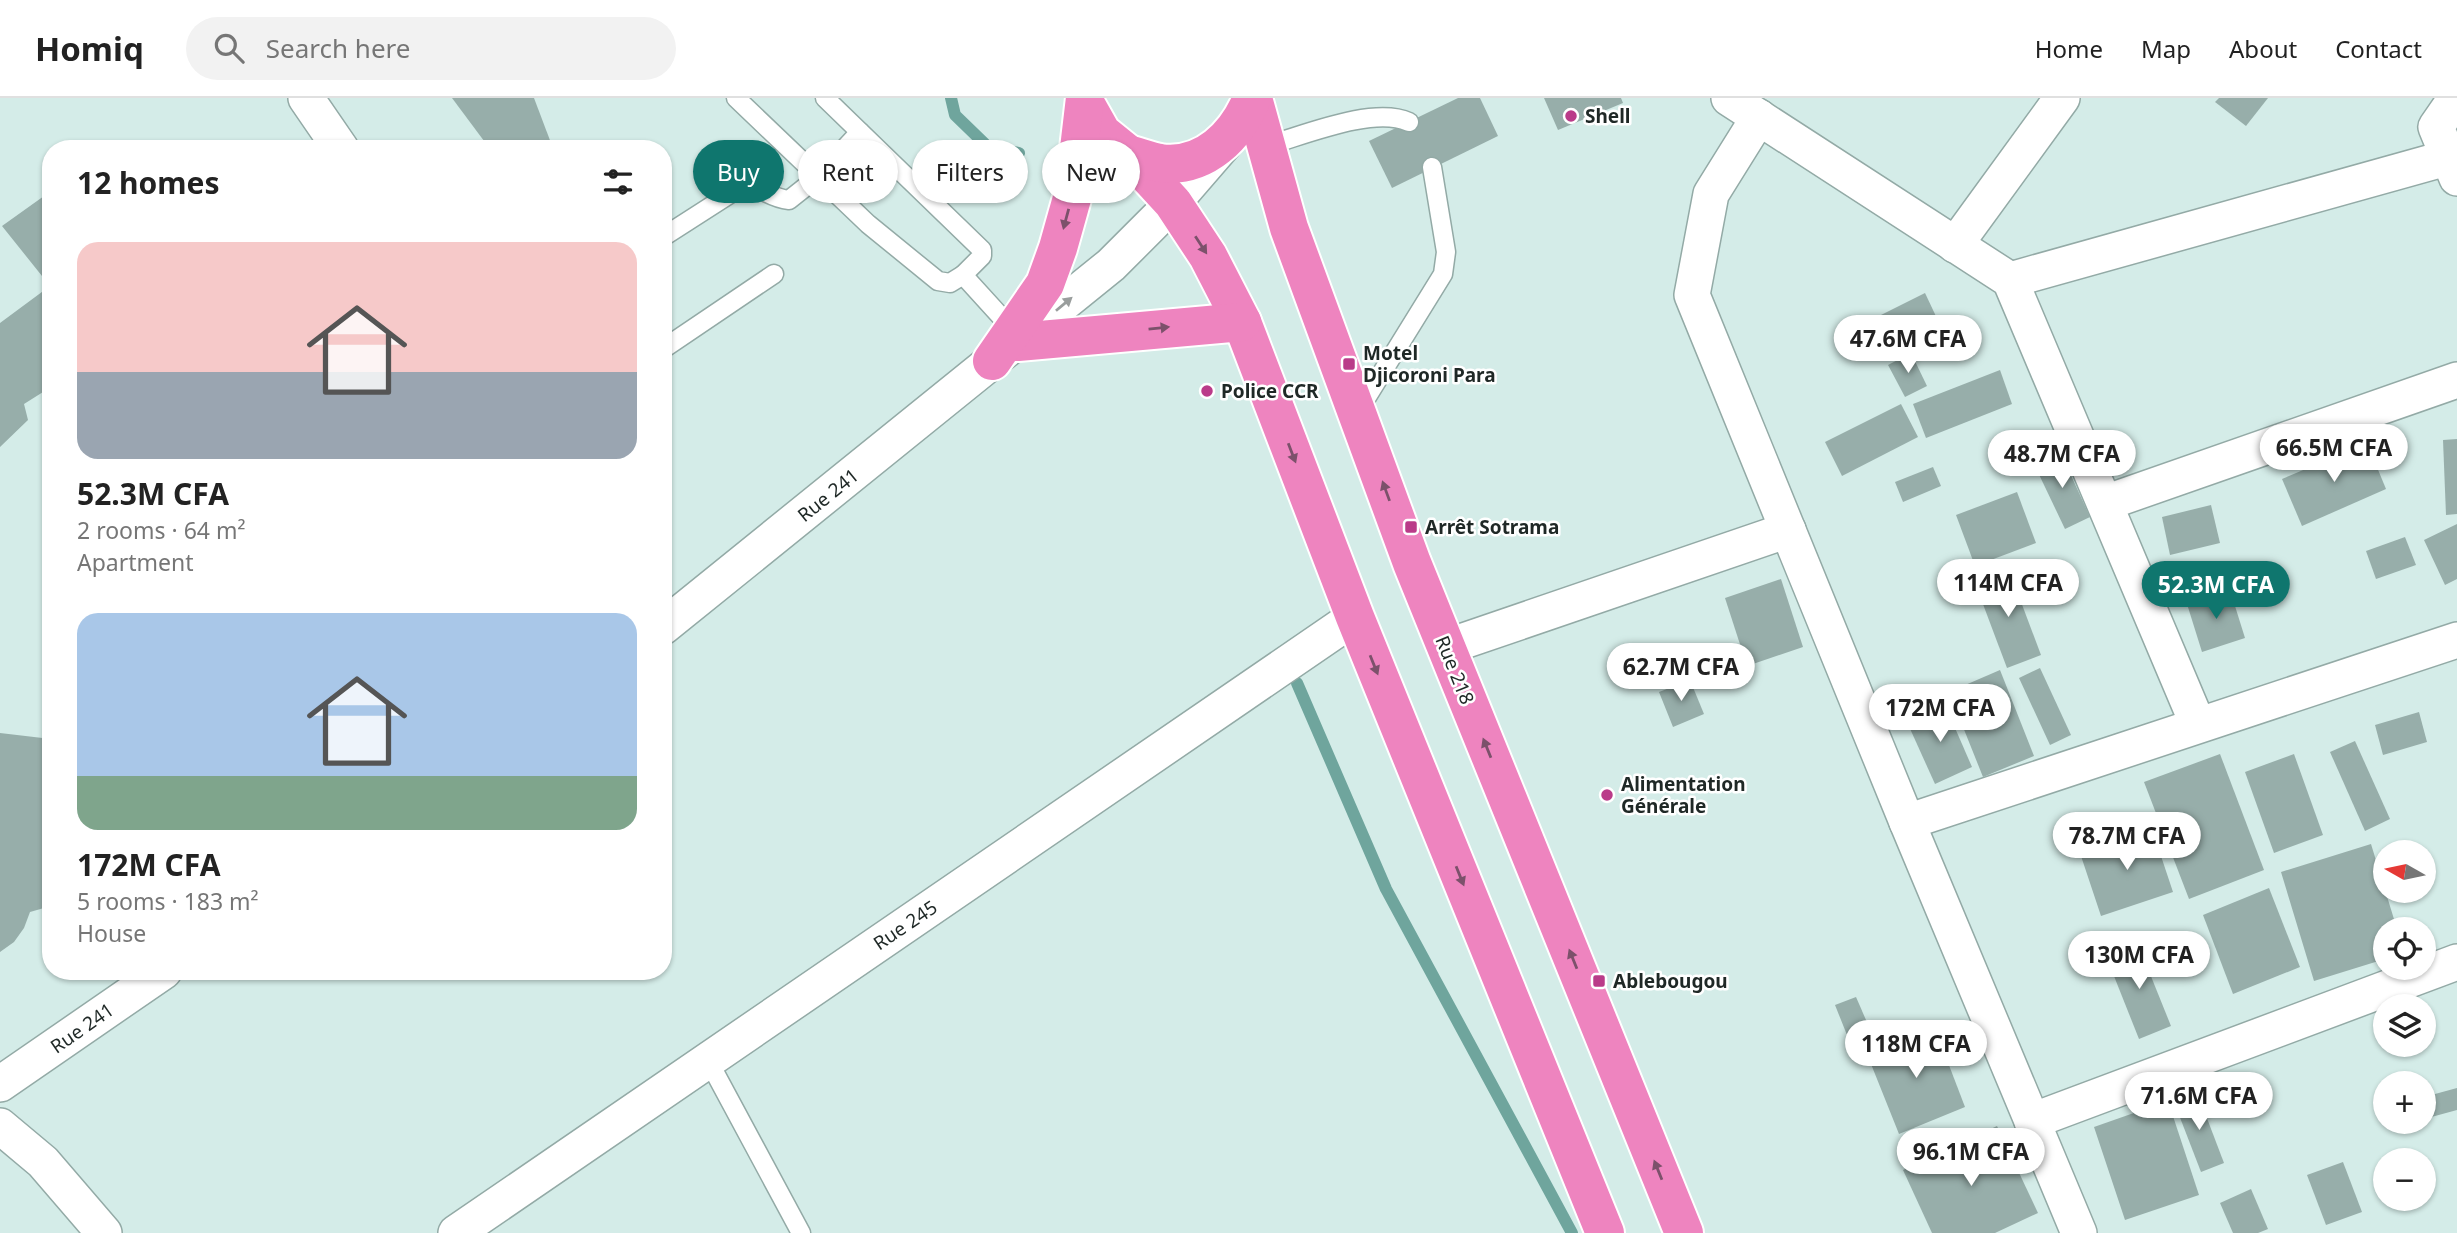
<!DOCTYPE html>
<meta charset="utf-8">
<style>
body{margin:0;font-family:"Noto Sans",sans-serif;background:#f2f2f2;color:#222;height:100vh;display:flex;flex-direction:column;font-size:26px;white-space:nowrap}
*{box-sizing:border-box;margin:0}
p{font-size:23px;color:#767676}
.icon{flex:none;width:38px;height:38px;fill:none;stroke:currentColor;stroke-width:2;stroke-linecap:round;stroke-linejoin:round}
.map{position:relative;flex:1;overflow:hidden}
.details{position:absolute;left:42px;top:42px;width:630px;height:840px;display:flex;flex-direction:column;background:#fff;border-radius:28px;box-shadow:0 2px 5px #0004}
.details>*{flex:none}
.banner{position:absolute;left:693px;top:42px;width:665px;height:63px;display:flex;gap:14px}
.needle{width:46px;rotate:279deg}
.tools{position:absolute;left:2373px;top:742px;display:grid;gap:14px}
.tools a{display:grid;place-items:center;width:63px;height:63px;border-radius:50%;background:#fff;box-shadow:0 2px 5px #0004;font-size:35px}
.price{position:absolute;translate:-50% -60px;padding:0 16px;border-radius:24px;background:#fff;color:#222;font-size:23px;line-height:46px;filter:drop-shadow(0 2px 4px #0008)}
.price::after{content:'';position:absolute;left:50%;top:42px;width:21px;height:16px;margin-left:-10px;background:inherit;clip-path:polygon(0 0,100% 0,50% 100%)}
.price.active{background:#0f766e;color:#fff}
ul{padding:0;list-style:none}
li{display:grid;align-content:center;gap:14px;height:371px;padding:0 35px}
li span{display:grid;place-items:center;height:217px;border-radius:21px;color:#555}
li>.icon{margin-inline-start:auto}
span .icon{width:126px;height:126px;fill:#fffc;stroke-width:1}
li b{font-size:30px}
h2{display:flex;justify-content:space-between;align-items:center;height:84px;padding:0 35px;font-size:30px}
.tag{padding:0 24px;border-radius:32px;background:#fff;box-shadow:0 2px 5px #0004;font-size:24px;line-height:63px}
.tag.active{background:#0f766e;color:#fff}
header{display:flex;align-items:center;gap:42px;box-sizing:border-box;height:98px;padding:0 35px;background:#fff;border-bottom:2px solid #e0e0e0}
header strong{font-size:33px}
nav{display:flex;gap:38px;margin-inline-start:auto;font-size:24px}
.search{width:490px;height:63px;background:#f2f2f2;display:flex;align-items:center;gap:18px;box-sizing:border-box;padding:0 24px;border-radius:38px;color:#767676;font-size:26px}
.map>svg:first-child{display:block}
.lines{fill:none;stroke-linecap:round;stroke-linejoin:round}
.stream{stroke:#6fa59d;stroke-width:12}
.building{fill:#97aeaa}
.lane-casing{stroke:#93aaa6;stroke-width:21}
.street-casing{stroke:#93aaa6;stroke-width:38}
.highway-casing{stroke:#fff;stroke-width:42}
.lane{stroke:#fff;stroke-width:18}
.street{stroke:#fff;stroke-width:35}
.highway{stroke:#ee84bf;stroke-width:38}
.oneway{fill:#7c516b}
.oneway2{fill:#9a9e9d}
.poi-dot{fill:#ba3b89;stroke:#fff;stroke-width:2.5}
.labels{text-anchor:middle;stroke-width:5;stroke-linejoin:round;paint-order:stroke}
.poi-label{font-size:19px;font-weight:bold;fill:#1f2826;stroke:#fff;text-anchor:start}
.street-label{font-size:19px;fill:#1f2826;stroke:#fff}
</style>
<header>
<strong>Homiq</strong>
<div class="search"><svg class="icon" aria-label="search" viewBox="0 0 24 24"><circle cx="10" cy="10" r="6"/><path d="M15 15l6 6"/></svg>Search here</div>
<nav><a>Home</a><a>Map</a><a>About</a><a>Contact</a></nav>
</header>
<div class="map">
<svg width="2457" height="1135" viewBox="0 0 2457 1135">
<rect width="100%" height="100%" fill="#d4ece8"/>
<g class="lines">
<!-- stream -->
<g class="stream">
<path d="M951,0l4,17 32,31 32,7"/>
<path d="M1297,585l89,206 186,344"/>
</g>
</g>
<!-- building -->
<g class="building">
<path d="M452,0h82l17,45 -8,6h-53z"/>
<path d="M1458,0h22l18,38 -106,52 -23,-47z"/>
<path d="M1544,0h77l2,5 -65,27z"/>
<path d="M2219,0h49l-22,28 -31,-24z"/>
<path d="M51,93v196l-27,17 4,16 -28,27v-124l50,-37 -48,-60z"/>
<path d="M1925,195l17,36 -59,27 -16,-34z"/>
<path d="M1911,255l16,33 -22,11 -17,-32z"/>
<path d="M2000,272l12,34 -86,34 -13,-34z"/>
<path d="M1901,306l17,33 -76,39 -17,-34z"/>
<path d="M2457,341v75l-11,1 -3,-75z"/>
<path d="M2367,345l19,46 -84,37 -20,-47z"/>
<path d="M2060,353l30,66 -25,12 -31,-65z"/>
<path d="M1933,369l8,19 -38,16 -8,-20z"/>
<path d="M2017,394l19,51 -61,23 -19,-51z"/>
<path d="M2211,407l9,38 -50,12 -8,-38z"/>
<path d="M2457,426v55l-12,6 -21,-45z"/>
<path d="M2405,439l11,28 -40,14 -10,-28z"/>
<path d="M2009,472l32,85 -34,13 -32,-85z"/>
<path d="M1781,481l22,68 -56,19 -22,-68z"/>
<path d="M2230,492l15,48 -43,14 -15,-48z"/>
<path d="M2040,570l31,67 -21,10 -31,-67z"/>
<path d="M2000,572l34,86 -51,21 -34,-85z"/>
<path d="M1690,582l14,34 -31,13 -14,-35z"/>
<path d="M1945,607l27,62 -37,17 -28,-62z"/>
<path d="M2419,614l8,30 -44,13 -8,-30z"/>
<path d="M0,635l51,6v167l-21,6 -6,16 -10,14 -14,10z"/>
<path d="M2355,643l35,78 -25,12 -35,-79z"/>
<path d="M2220,656l44,116 -75,29 -45,-117z"/>
<path d="M2294,656l29,81 -49,18 -29,-81z"/>
<path d="M2152,731l21,63 -72,24 -21,-63z"/>
<path d="M2371,746l26,85h-12v30l-71,22 -33,-109z"/>
<path d="M2269,790l31,79 -67,27 -30,-79z"/>
<path d="M2193,835l3,17 -19,4 -3,-17z"/>
<path d="M2138,846l33,82 -32,13 -33,-83z"/>
<path d="M1856,899l17,39 -22,9 -16,-40z"/>
<path d="M1934,928l31,81 -66,27 -32,-80z"/>
<path d="M2457,990v22l-33,9v-22z"/>
<path d="M2197,994l27,71 -23,9 -27,-70z"/>
<path d="M2168,1003l31,94 -74,25 -31,-93z"/>
<path d="M1997,1028l41,87 -43,20h-63l-29,-63z"/>
<path d="M2343,1064l19,50 -36,13 -19,-50z"/>
<path d="M2251,1091l17,40 -10,4h-25l-13,-30z"/>
</g>
<g class="lines">
<!-- lane casing -->
<g class="lane-casing">
<g id="lane">
<path d="M736,0l132,126 70,57 12,2 13,-8 50,55"/>
<path d="M825,0l157,152v6l-19,19"/>
<path d="M1266,48c39,-11 107,-40 143,-24"/>
<path d="M663,139l81,-52c19,2 25,13 45,15l29,-23 42,-45"/>
<path d="M663,251l111,-75"/>
<path d="M1357,315l86,-139 3,-22 -14,-85"/>
<path d="M708,962l93,173"/>
</g>
</g>
<!-- street casing -->
<g class="street-casing">
<g id="street">
<path d="M306,0l35,51"/>
<path d="M1729,0l281,182 188,445"/>
<path d="M2456,0l-20,29 21,51"/>
<path d="M1759,19l-48,77 -19,101 215,527 172,411"/>
<path d="M1955,147l107,-147"/>
<path d="M2010,182l447,-125"/>
<path d="M2105,405l352,-123"/>
<path d="M663,529l448,-362 62,-62 51,-59"/>
<path d="M1446,549l342,-117"/>
<path d="M1907,724l550,-182"/>
<path d="M0,986l164,-113"/>
<path d="M2032,1023l425,-159"/>
<path d="M0,1028l43,36 61,71"/>
<path d="M456,1135l899,-616"/>
</g>
</g>
<!-- highway casing -->
<g class="highway-casing">
<g id="highway">
<path d="M1253,0l36,130 123,335 272,670"/>
<path d="M1085,5l17,30 26,21 45,49 35,53 34,66 113,295 250,616"/>
<path d="M1128,56c11,3 22,7 32,9 45,6 77,-28 92,-65"/>
<path d="M1018,244l224,-20"/>
<path d="M992,263l53,-77 13,-36 16,-57 11,-93"/>
</g>
</g>
<!-- lane -->
<use href="#lane" class="lane"/>
<!-- street -->
<use href="#street" class="street"/>
<!-- highway -->
<use href="#highway" class="highway"/>
</g>
<!-- one-way arrows -->
<defs><path id="oneway-solid" d="M-6-.8H1V-3.2L6.5 0L1 3.2V.8H-6Z" transform="scale(1.75)"/></defs>
<g class="oneway">
<use href="#oneway-solid" transform="translate(1066 121) rotate(105)"/>
<use href="#oneway-solid" transform="translate(1201 147) rotate(57)"/>
<use href="#oneway-solid" transform="translate(1159 230) rotate(-6)"/>
<use href="#oneway-solid" transform="translate(1292 355) rotate(69)"/>
<use href="#oneway-solid" transform="translate(1386 393) rotate(-110)"/>
<use href="#oneway-solid" transform="translate(1374 567) rotate(68)"/>
<use href="#oneway-solid" transform="translate(1487 650) rotate(-112)"/>
<use href="#oneway-solid" transform="translate(1460 778) rotate(68)"/>
<use href="#oneway-solid" transform="translate(1573 861) rotate(-112)"/>
<use href="#oneway-solid" transform="translate(1658 1072) rotate(-112)"/>
</g>
<use class="oneway2" href="#oneway-solid" transform="translate(1064 206) rotate(-40)"/>
<!-- markers -->
<g class="poi-dot">
<circle cx="1571" cy="18" r="7"/>
<rect x="1342" y="259" width="14" height="14" rx="3.5"/>
<circle cx="1207" cy="293" r="7"/>
<rect x="1404" y="422" width="14" height="14" rx="3.5"/>
<circle cx="1607" cy="697" r="7"/>
<rect x="1592" y="876" width="14" height="14" rx="3.5"/>
</g>
<g class="labels">
<!-- poi labels -->
<g class="poi-label">
<text x="1585" y="25">Shell</text>
<text x="1363" y="262">Motel<tspan x="1363" dy="22">Djicoroni Para</tspan></text>
<text x="1221" y="300">Police CCR</text>
<text x="1425" y="436">Arrêt Sotrama</text>
<text x="1621" y="693">Alimentation<tspan x="1621" dy="22">Générale</tspan></text>
<text x="1613" y="890">Ablebougou</text>
</g>
<!-- street labels -->
<g class="street-label">
<text transform="translate(828 397) rotate(-39)" y="7">Rue 241</text>
<text transform="translate(1455 572) rotate(68)" y="7">Rue 218</text>
<text transform="translate(905 827) rotate(-34)" y="7">Rue 245</text>
<text transform="translate(82 930) rotate(-35)" y="7">Rue 241</text>
</g>
</g>
</svg>
<div class="tools">
<a><svg class="needle" viewBox="-14 -14 28 28"><path d="M0-13l5 13h-10z" fill="#e53935"/><path d="M0 13l5-13h-10z" fill="#767676"/></svg></a>
<a><svg class="icon" aria-label="locate" viewBox="0 0 24 24"><circle cx="12" cy="12" r="6"/><path d="M12 2v4M12 18v4M2 12h4M18 12h4"/></svg></a>
<a><svg class="icon" aria-label="layers" viewBox="0 0 24 24"><path d="M12 4l9 5-9 5-9-5zM3 14l9 5 9-5"/></svg></a>
<a>+</a>
<a>−</a>
</div>
<b class="price" style="left:1908px;top:277px">47.6M CFA</b>
<b class="price" style="left:2334px;top:386px">66.5M CFA</b>
<b class="price" style="left:2062px;top:392px">48.7M CFA</b>
<b class="price" style="left:2008px;top:521px">114M CFA</b>
<b class="price active" style="left:2216px;top:523px">52.3M CFA</b>
<b class="price" style="left:1681px;top:605px">62.7M CFA</b>
<b class="price" style="left:1940px;top:646px">172M CFA</b>
<b class="price" style="left:2127px;top:774px">78.7M CFA</b>
<b class="price" style="left:2139px;top:893px">130M CFA</b>
<b class="price" style="left:1916px;top:982px">118M CFA</b>
<b class="price" style="left:2199px;top:1034px">71.6M CFA</b>
<b class="price" style="left:1971px;top:1090px">96.1M CFA</b>
<div class="banner">
<a class="tag active">Buy</a>
<a class="tag">Rent</a>
<a class="tag">Filters</a>
<a class="tag">New</a>
</div>
<section class="details">
<h2>12 homes<svg class="icon" aria-label="filters" viewBox="0 0 24 24"><path d="M4 7h16M4 17h16"/><circle cx="9" cy="7" r="2"/><circle cx="15" cy="17" r="2"/></svg></h2>
<ul>
<li><span style="background:linear-gradient(#f6c9c9 60%,#9aa5b1 0)"><svg class="icon" aria-label="home" viewBox="0 0 24 24"><path d="M3 11l9-7 9 7M6 9v11h12V9"/></svg></span><div><b>52.3M CFA</b><p>2 rooms · 64 m²</p><p>Apartment</p></div></li>
<li><span style="background:linear-gradient(#a9c7e8 75%,#7fa58c 0)"><svg class="icon" aria-label="home" viewBox="0 0 24 24"><path d="M3 11l9-7 9 7M6 9v11h12V9"/></svg></span><div><b>172M CFA</b><p>5 rooms · 183 m²</p><p>House</p></div></li>
</ul>
</section>
</div>
